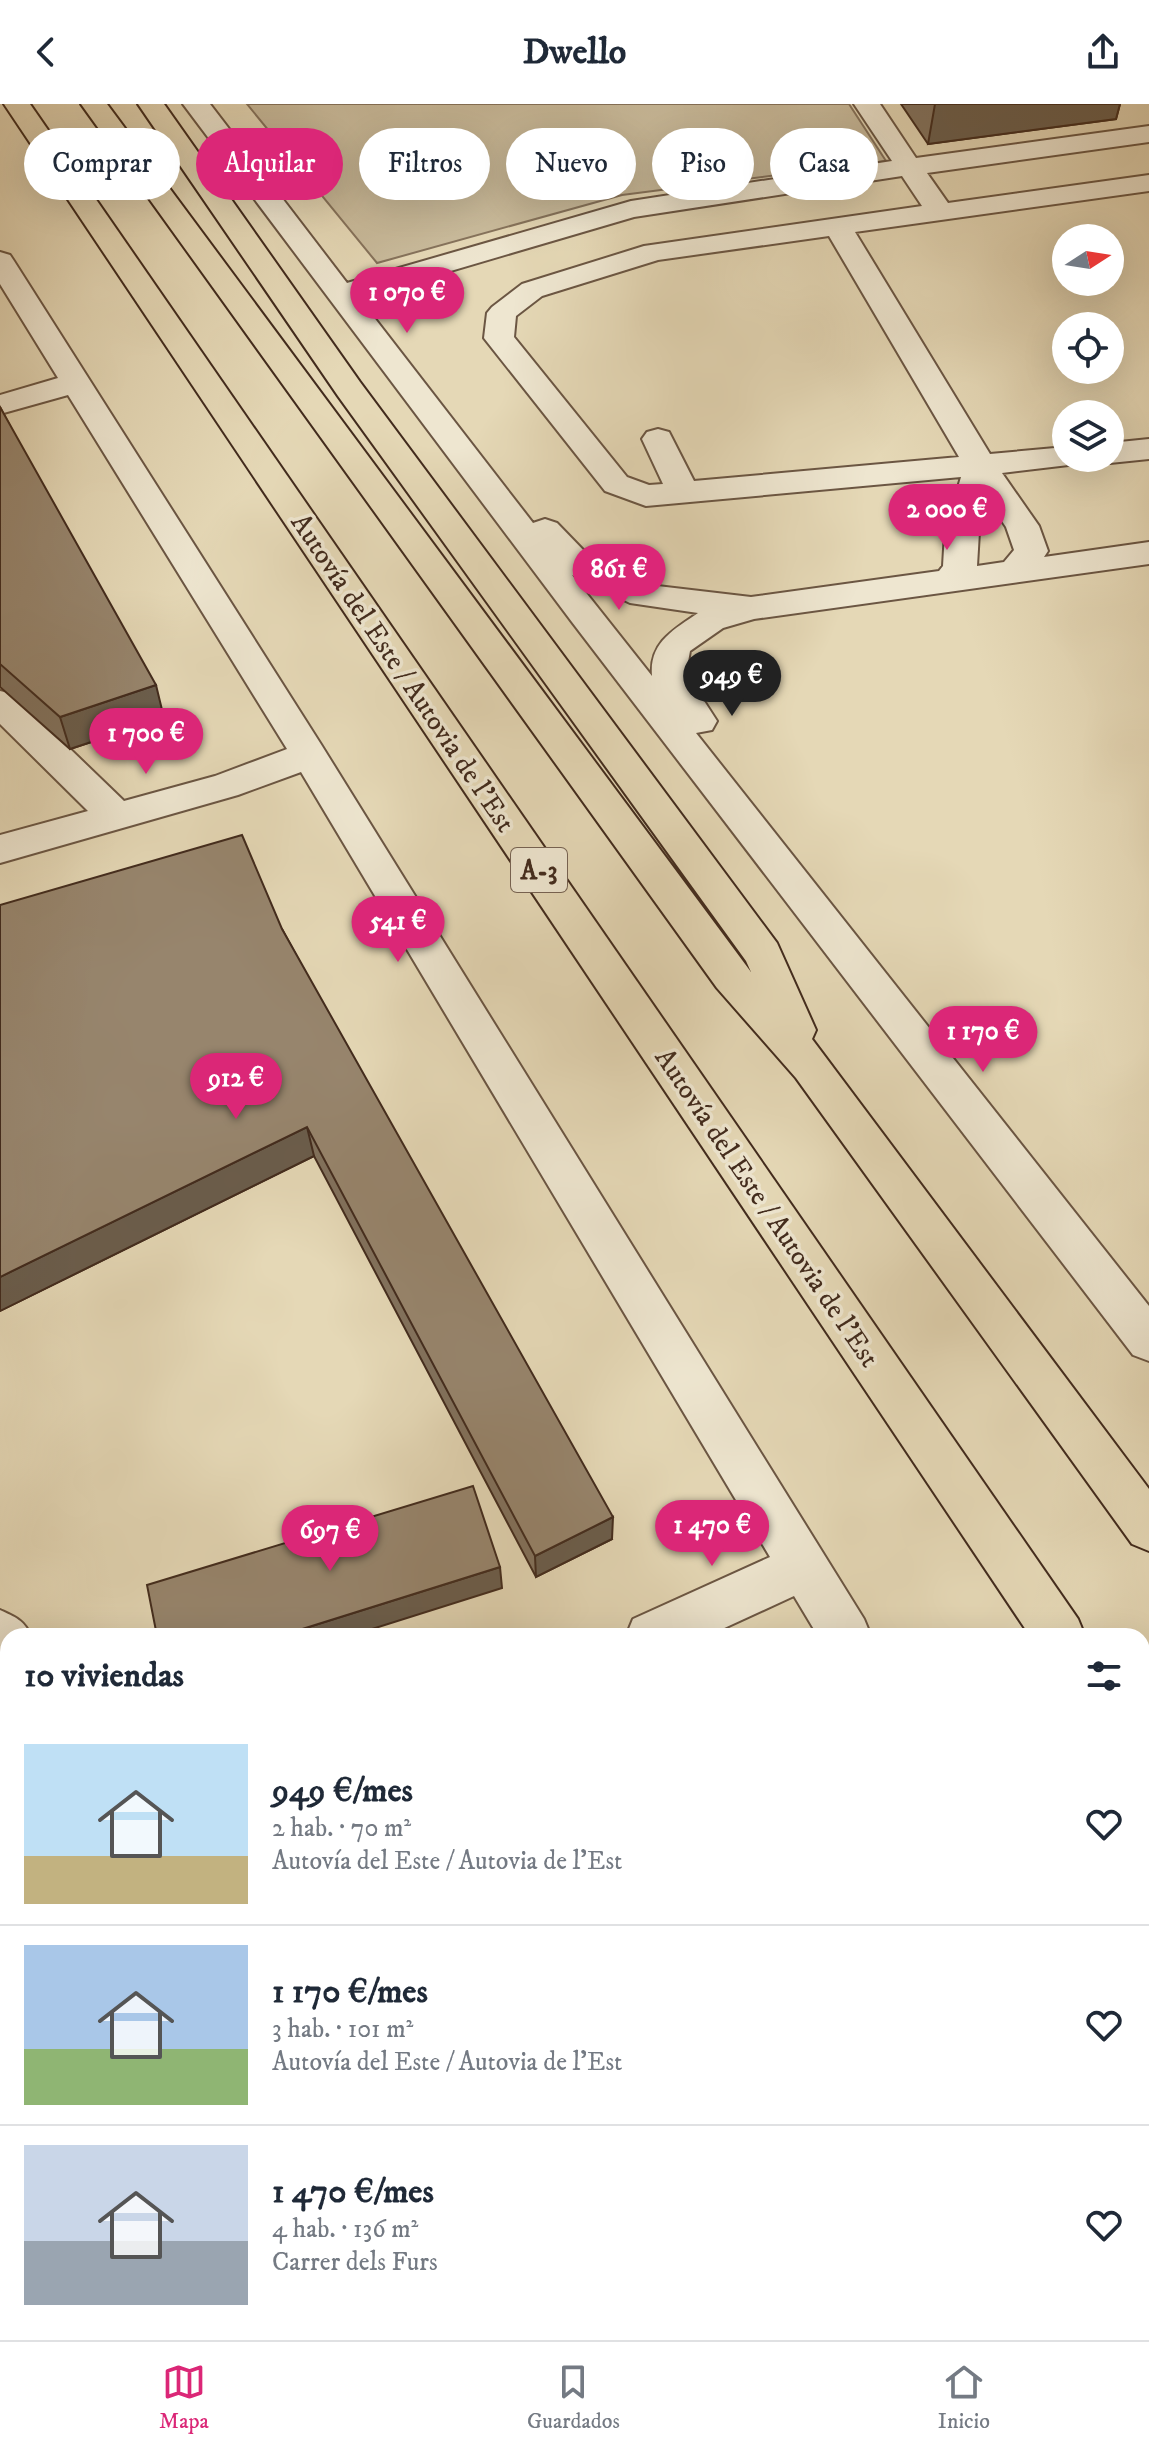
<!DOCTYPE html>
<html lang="es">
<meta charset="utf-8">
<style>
body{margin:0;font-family:"IM FELL DW Pica",serif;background:#f2f2f3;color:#1f2937;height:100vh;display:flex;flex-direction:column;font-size:30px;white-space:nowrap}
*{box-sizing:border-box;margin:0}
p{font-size:26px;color:#747a83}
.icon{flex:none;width:44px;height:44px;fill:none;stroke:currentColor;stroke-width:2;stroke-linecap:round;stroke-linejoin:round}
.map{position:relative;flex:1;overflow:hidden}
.drawer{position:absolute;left:0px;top:1524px;width:1150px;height:712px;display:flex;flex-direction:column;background:#fff;border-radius:24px 24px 0 0;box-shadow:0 8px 32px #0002}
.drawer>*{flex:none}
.banner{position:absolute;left:24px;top:24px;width:1102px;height:72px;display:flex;gap:16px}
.needle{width:52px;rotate:78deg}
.controls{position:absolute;left:1052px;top:120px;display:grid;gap:16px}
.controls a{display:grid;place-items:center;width:72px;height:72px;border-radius:50%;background:#fff;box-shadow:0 8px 32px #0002;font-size:40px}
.price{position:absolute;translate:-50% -68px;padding:0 18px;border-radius:28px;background:#db2777;color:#fff;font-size:26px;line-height:52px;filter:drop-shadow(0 2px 4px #0008)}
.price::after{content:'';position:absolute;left:50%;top:48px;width:24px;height:18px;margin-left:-12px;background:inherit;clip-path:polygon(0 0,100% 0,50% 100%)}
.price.current{background:#222;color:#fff}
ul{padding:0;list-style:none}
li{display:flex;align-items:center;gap:24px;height:200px;padding:0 24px}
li+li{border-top:2px solid #e0e1e3}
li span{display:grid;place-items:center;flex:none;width:224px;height:160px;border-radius:0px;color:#555}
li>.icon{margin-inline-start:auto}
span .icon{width:96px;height:96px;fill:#fffc;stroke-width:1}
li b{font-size:34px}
h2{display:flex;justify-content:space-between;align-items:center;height:96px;padding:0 24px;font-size:34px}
.chip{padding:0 28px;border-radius:36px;background:#fff;box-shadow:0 8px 32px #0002;font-size:28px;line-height:72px}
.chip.current{background:#db2777;color:#fff}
header{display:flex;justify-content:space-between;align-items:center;height:104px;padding:0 24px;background:#fff;font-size:36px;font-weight:700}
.menu{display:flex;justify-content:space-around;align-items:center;height:112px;border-top:2px solid #e0e1e3;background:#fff;font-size:22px;color:#747a83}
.menu a{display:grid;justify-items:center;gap:4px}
.menu .current{color:#db2777}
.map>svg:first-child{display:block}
.green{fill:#c9bb9c;stroke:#86735c;stroke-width:2}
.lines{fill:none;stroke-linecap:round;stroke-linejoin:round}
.minor-casing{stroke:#6b5643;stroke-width:4}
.highway-casing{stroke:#422b1d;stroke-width:4}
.minor{fill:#eee6d0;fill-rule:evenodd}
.highway{fill:#e5d8b6;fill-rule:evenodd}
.wall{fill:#82725e;stroke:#422b1d;stroke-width:2}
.shaded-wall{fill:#6a5d4c;stroke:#422b1d;stroke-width:2}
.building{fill:#97856d;stroke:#422b1d;stroke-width:2}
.labels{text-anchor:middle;stroke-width:7;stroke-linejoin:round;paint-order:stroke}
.shield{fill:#eee6d0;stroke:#766353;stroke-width:2}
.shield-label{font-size:26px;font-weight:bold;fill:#422b1d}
.street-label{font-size:28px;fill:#422b1d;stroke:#eee6d0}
</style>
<header><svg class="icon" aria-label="back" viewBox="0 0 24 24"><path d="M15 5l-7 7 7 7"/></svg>Dwello<svg class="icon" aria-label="share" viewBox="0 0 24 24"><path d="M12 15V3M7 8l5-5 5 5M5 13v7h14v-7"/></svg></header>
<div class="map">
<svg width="1149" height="2236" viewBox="0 0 1149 2236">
<rect width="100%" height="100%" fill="#e5d8b6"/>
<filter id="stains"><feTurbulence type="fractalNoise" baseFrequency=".0025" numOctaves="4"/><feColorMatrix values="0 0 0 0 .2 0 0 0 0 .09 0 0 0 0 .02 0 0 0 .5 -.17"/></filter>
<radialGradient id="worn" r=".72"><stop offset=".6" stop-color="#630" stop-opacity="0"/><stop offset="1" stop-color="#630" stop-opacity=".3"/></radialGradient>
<!-- green -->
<path class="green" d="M247,0h602l37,57 -264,34 -245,68z"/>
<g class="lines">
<!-- minor casing -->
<g class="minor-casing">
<g id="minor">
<path d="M183,0h27l137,179 284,-82 261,-40 -38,-57h26l36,54 233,-32v16l-222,31 21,30 201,-28v16l-294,41 135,222 76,-7v11h15l-4,6 -75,9 37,53 9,25 -4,6 105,-15v22l-395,55 -31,9 -33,23 -4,22 31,48 -5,9 -16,3 453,573v55l-16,-6 -561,-733zM902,72l20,30 -278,40 -122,38 -30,23 -5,6 -3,25 121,153 41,15 315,-29 -16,55 -2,34 -4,5 -188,26 -102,-12 -61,-30 -31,-32 -12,-4 -12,4 -174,-225 275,-81zM829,132l130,221 -265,24 -25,-49 -11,-3 -11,3 -5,7 21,45 -14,1 -22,-8 -113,-140 2,-21 26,-20 116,-36zM987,395l19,28 8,23 -10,12 -27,4 2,-34zM572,471l58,28 68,10c-25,17 -49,30 -46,63z"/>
<path d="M0,148l10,3 4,6 308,485 542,873 7,17h-53l-24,-40 -87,40h-81l7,-17 137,-62 -469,-785 -63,23 -238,68v-28l88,-24 -88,-87v-33l13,3 111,107 91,-25 72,-27 -219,-354 -68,19v-19l58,-17 -58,-94z"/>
<path d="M1149,335v20l-39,4 -13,-5h13v-15z"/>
<path d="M0,1506c15,7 24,10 31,26h-23v31l-8,-4z"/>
<path d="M8,1639v52l-8,3v-52z"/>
<path d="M1142,1977l7,3v66l-7,-3z"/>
</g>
</g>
<!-- highway casing -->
<g class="highway-casing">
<g id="highway">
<path d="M4,0h26l1048,1515 7,17h-55z"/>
<path d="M81,0h26l644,868 -5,-11 -408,-565 -200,-292h26l196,278 417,561 39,87 -4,9 337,450v62l-17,-7 -336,-466 -79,-90z"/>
<path d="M1142,1627l7,3v59l-7,-3z"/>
</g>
</g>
<!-- minor -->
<use href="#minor" class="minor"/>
<!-- highway -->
<use href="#highway" class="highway"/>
</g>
<!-- wall -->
<g class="wall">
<path d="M901,0h219l-4,15 -188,25z"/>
<path d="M0,303l164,311 -94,31 -70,-62z"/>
<path d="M0,801l282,24 330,610 -76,38 -222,-421 -314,155z"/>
</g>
<!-- shaded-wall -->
<g class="shaded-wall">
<path d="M935,0h185l-4,15 -188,25z"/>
<path d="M156,581l8,33 -94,31 -10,-32z"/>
<path d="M307,1023l7,29 -314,155v-34z"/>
<path d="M613,1413l-1,22 -76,38 -1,-21z"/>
<path d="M500,1463l2,21 -152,48h-70z"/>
</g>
<!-- building -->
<g class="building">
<path d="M0,303l156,278 -96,32 -60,-53z"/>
<path d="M242,731l40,94 331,588 -78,39 -228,-429 -307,150v-372z"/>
<path d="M473,1382l27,81 -220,69h-123l-10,-51z"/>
</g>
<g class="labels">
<!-- shield labels -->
<rect class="shield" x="511" y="744" width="56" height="44" rx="6"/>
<g class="shield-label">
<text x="539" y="775">A-3</text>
</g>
<!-- street labels -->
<g class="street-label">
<text transform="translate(404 568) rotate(56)" y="10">Autovía del Este / Autovia de l'Est</text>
<text transform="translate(768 1103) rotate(56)" y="10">Autovía del Este / Autovia de l'Est</text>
</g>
</g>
<rect width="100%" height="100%" filter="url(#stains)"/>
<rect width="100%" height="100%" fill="url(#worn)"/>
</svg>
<div class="controls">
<a><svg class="needle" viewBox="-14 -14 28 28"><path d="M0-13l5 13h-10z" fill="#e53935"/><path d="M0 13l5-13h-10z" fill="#747a83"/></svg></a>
<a><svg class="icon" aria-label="locate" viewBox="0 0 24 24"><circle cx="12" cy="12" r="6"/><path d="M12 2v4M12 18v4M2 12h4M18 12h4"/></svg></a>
<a><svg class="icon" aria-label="layers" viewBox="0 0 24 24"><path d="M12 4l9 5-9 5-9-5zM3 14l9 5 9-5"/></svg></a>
</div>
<b class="price" style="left:407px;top:231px">1 070 €</b>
<b class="price" style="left:947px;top:448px">2 000 €</b>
<b class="price" style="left:619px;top:508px">861 €</b>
<b class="price current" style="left:732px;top:614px">949 €</b>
<b class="price" style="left:146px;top:672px">1 700 €</b>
<b class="price" style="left:398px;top:860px">541 €</b>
<b class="price" style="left:983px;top:970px">1 170 €</b>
<b class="price" style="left:236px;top:1017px">912 €</b>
<b class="price" style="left:712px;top:1464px">1 470 €</b>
<b class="price" style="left:330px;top:1469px">697 €</b>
<div class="banner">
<a class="chip">Comprar</a>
<a class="chip current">Alquilar</a>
<a class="chip">Filtros</a>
<a class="chip">Nuevo</a>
<a class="chip">Piso</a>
<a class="chip">Casa</a>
</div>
<section class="drawer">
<h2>10 viviendas<svg class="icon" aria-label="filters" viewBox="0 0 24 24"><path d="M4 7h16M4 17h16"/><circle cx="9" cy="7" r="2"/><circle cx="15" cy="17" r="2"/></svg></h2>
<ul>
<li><span style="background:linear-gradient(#bfe0f5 70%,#c2b280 0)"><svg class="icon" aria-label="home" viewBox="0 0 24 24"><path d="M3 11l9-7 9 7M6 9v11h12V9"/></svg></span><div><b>949 €/mes</b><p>2 hab. · 70 m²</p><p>Autovía del Este / Autovia de l'Est</p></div><svg class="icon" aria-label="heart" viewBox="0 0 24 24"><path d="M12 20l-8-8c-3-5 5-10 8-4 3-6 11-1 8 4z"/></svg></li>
<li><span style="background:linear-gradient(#a9c7e8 65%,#8fb573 0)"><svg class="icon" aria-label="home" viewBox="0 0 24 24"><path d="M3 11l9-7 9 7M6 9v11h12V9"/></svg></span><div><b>1 170 €/mes</b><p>3 hab. · 101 m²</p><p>Autovía del Este / Autovia de l'Est</p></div><svg class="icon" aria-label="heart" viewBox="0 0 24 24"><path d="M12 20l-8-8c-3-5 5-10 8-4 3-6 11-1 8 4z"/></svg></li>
<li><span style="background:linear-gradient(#c9d6e8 60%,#9aa5b1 0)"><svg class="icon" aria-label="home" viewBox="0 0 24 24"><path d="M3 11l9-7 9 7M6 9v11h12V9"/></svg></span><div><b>1 470 €/mes</b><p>4 hab. · 136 m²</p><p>Carrer dels Furs</p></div><svg class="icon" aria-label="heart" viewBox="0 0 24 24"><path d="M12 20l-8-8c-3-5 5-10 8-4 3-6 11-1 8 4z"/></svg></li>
</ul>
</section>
</div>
<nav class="menu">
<a class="current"><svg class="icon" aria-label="map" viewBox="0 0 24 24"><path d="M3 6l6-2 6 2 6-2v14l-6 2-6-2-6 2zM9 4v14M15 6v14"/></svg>Mapa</a>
<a><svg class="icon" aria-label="saved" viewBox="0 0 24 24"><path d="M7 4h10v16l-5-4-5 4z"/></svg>Guardados</a>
<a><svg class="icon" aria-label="home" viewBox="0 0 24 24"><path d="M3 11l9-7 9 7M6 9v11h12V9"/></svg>Inicio</a>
</nav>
